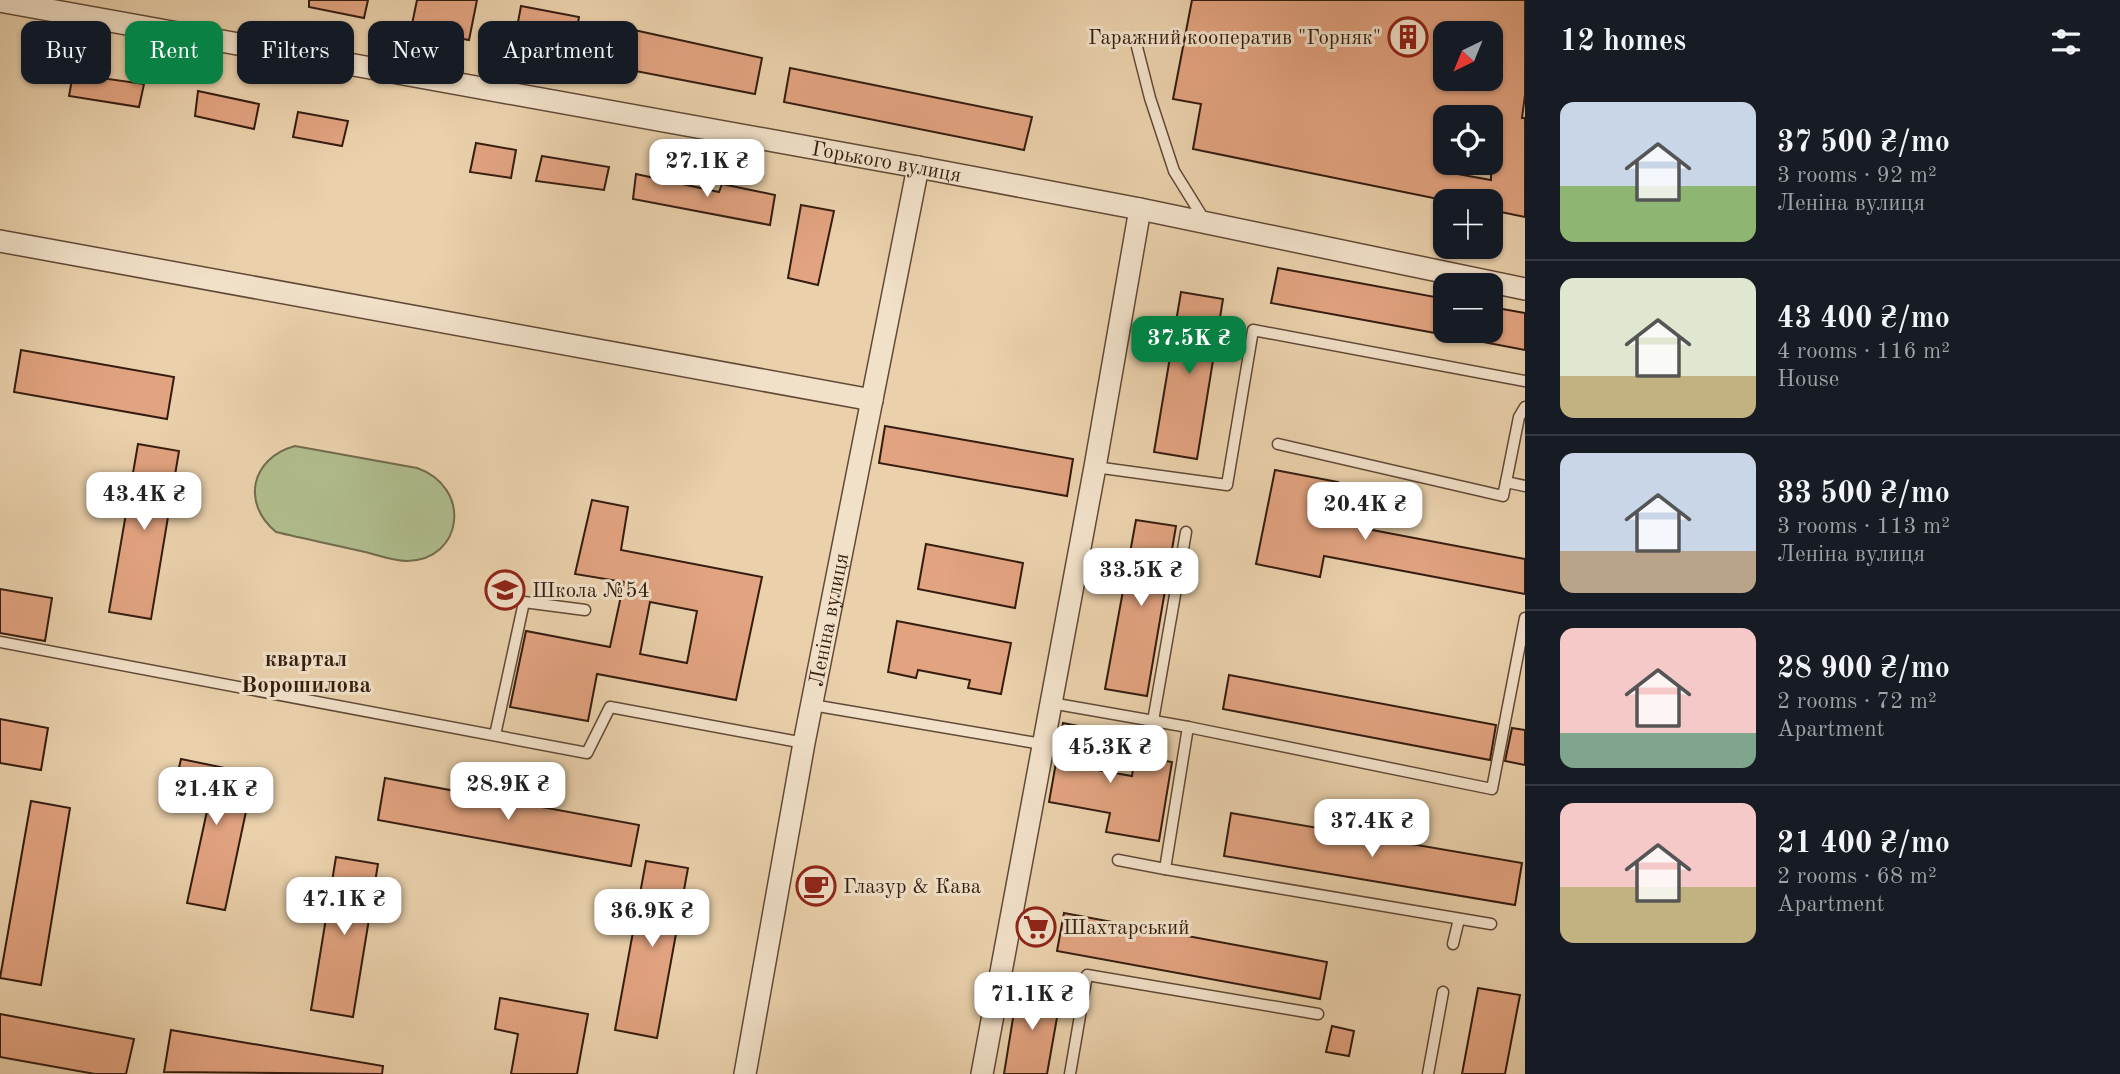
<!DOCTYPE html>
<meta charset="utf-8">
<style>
body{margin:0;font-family:"Old Standard TT",serif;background:#20242c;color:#f1f3f6;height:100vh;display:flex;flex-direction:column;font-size:26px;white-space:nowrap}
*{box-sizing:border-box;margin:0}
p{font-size:23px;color:#9ea1a6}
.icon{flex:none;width:38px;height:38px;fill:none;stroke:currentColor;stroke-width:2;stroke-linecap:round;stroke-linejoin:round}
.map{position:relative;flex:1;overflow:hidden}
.sheet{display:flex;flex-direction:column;background:#171b24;width:595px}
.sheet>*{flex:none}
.banner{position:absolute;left:21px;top:21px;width:665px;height:63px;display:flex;gap:14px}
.needle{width:46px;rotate:223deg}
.tools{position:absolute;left:1433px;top:21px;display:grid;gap:14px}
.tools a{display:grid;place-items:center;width:70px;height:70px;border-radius:14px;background:#171b24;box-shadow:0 2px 5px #0004;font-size:35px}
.price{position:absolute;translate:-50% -60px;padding:0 16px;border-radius:14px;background:#fff;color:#222;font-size:23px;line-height:46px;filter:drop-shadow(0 2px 4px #0008)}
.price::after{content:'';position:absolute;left:50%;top:42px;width:21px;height:16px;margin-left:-10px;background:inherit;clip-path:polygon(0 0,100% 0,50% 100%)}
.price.selected{background:#0b8043;color:#fff}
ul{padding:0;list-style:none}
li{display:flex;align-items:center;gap:21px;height:175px;padding:0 35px}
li+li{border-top:2px solid #363941}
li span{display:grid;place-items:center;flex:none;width:196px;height:140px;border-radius:14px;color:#555}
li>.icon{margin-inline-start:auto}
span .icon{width:84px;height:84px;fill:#fffc;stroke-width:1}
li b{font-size:30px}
h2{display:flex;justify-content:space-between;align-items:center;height:84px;padding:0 35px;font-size:30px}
.tag{padding:0 24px;border-radius:14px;background:#171b24;box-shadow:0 2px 5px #0004;font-size:24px;line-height:63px}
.tag.selected{background:#0b8043;color:#fff}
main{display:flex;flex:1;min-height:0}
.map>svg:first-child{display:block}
.green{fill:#b0bd8e;stroke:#726c4e;stroke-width:2}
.building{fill:#e2a380;stroke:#341c0f;stroke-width:2;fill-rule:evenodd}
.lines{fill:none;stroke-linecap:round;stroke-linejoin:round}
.service-casing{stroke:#624936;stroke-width:13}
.minor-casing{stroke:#624936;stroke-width:24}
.service{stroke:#f1e1c9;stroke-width:10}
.minor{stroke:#f1e1c9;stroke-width:21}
.labels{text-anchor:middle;stroke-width:6;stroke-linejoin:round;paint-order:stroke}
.poi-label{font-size:21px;fill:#341c0f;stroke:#f1e1c9;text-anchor:start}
.street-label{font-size:21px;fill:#341c0f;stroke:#f1e1c9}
.neighbourhood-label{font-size:23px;font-weight:bold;fill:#341c0f;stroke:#f1e1c9}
</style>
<main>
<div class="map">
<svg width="1525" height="1074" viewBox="0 0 1525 1074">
<rect width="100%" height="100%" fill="#ead1ac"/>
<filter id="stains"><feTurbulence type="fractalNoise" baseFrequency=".00286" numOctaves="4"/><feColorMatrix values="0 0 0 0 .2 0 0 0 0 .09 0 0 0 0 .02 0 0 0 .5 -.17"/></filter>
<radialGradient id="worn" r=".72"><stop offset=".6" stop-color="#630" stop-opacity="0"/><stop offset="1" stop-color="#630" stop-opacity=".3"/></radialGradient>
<!-- green -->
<path class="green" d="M295,446l122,22c55,19 47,92 -10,93 -14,0 -29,-6 -42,-9 -30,-7 -60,-13 -89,-20 -35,-29 -25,-74 19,-86z"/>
<!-- building -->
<g class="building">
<path d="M309,0h59l-4,18 -55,-11z"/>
<path d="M417,0h60l-8,40 -58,-11z"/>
<path d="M1192,0h333v95l-3,23h3v99l-34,-7v-9h-43l-255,-52 8,-45 -28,-5zM1446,33h53l-7,46h-46zM1446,117h45v63l-45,-8z"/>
<path d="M521,6l58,11 -8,43 -58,-11z"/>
<path d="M634,30l128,28 -7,36 -130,-25z"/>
<path d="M790,68l242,49 -8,33 -240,-48z"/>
<path d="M73,74l71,10 -5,23 -70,-11z"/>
<path d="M198,91l61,13 -5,25 -59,-13z"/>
<path d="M298,112l50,9 -6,25 -49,-9z"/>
<path d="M476,143l40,7 -5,28 -41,-6z"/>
<path d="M542,156l67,11 -5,23 -68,-9z"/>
<path d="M636,174l83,18 3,-8 53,11 -5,30 -137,-26z"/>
<path d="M801,205l33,6 -16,74 -30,-7z"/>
<path d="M1278,268l168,31v36l-175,-32z"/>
<path d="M1181,292l42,7 -26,160 -43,-7z"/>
<path d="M1491,307l34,6v37l-63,-12 1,-7h28z"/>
<path d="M21,350l153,27 -7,42 -153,-27z"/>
<path d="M885,426l188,33 -6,37 -188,-33z"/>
<path d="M138,444l41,7 -28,168 -42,-7z"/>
<path d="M1275,470l63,12 -8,40 195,37v35l-201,-38 -4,21 -64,-13z"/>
<path d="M592,500l36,7 -7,43 141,27 -26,123 -139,-26 -9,47 -78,-14 16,-76 84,16 14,-65 -49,-8zM650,602l47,9 -10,52 -47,-9z"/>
<path d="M1136,520l40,6 -29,170 -42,-7z"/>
<path d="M926,544l97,19 -8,45 -97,-19z"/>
<path d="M0,589l52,9 -7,43 -45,-8z"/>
<path d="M897,621l114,22 -10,51 -33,-6 2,-8 -52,-10 -2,8 -28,-6z"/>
<path d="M1229,675l267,50 -6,35 -267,-51z"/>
<path d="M0,719l48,9 -7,42 -41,-7z"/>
<path d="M1063,723l41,8 -7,39 35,6 3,-20 37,6 -13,79 -53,-9 4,-19 -61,-11z"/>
<path d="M1512,728l13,2v35l-20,-4z"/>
<path d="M181,759l73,15 -29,136 -38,-7 22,-101 -36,-8z"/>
<path d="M385,778l254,47 -8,41 -253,-46z"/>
<path d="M31,801l39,7 -29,177 -41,-7z"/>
<path d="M1231,813l291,50 -7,42 -291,-49z"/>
<path d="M336,857l42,7 -25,153 -42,-7z"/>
<path d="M646,861l42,7 -31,170 -42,-8z"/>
<path d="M1064,913l263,49 -7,37 -263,-48z"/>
<path d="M1018,987l43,8 -14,79h-43z"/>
<path d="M1478,988l42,7 -15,79h-43z"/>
<path d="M500,998l88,16 -11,60h-66l7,-40 -23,-5z"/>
<path d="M0,1014l134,25 -8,35h-31l-95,-17z"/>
<path d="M1332,1026l22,5 -5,25 -23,-4z"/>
<path d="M171,1030l212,36 -1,8 -218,-2z"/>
</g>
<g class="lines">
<!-- service casing -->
<g class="service-casing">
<g id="service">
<path d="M1137,47l13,51 24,73 31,50"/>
<path d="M1525,407l-6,10 -13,65 19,4"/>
<path d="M1278,444l225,52 3,-14"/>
<path d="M1095,467l132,18 26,-155 272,51"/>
<path d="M0,642l587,111 23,-46 194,36"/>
<path d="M1051,703l137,24 304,62 33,-171"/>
<path d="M812,705l230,39"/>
<path d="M1153,721l33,-189"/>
<path d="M1188,727l-23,142 326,55"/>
<path d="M495,735l29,-133 61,8"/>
<path d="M1118,860l47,9"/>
<path d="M1453,944l6,-25"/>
<path d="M1070,1074l17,-99 231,39"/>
<path d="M1428,1074l15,-82"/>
</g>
</g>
<!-- minor casing -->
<g class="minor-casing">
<g id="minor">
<path id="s1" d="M0,1l918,166 222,42 385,80"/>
<path d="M0,241l872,159"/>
<path id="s2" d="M745,1074l59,-331 114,-576"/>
<path d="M982,1074l113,-607 45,-258"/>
</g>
</g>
<!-- service -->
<use href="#service" class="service"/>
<!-- minor -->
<use href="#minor" class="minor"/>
</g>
<!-- icons -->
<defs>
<g id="building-ring" transform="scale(2.0125)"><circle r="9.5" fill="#f1e1c9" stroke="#8f2418" stroke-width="1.5"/><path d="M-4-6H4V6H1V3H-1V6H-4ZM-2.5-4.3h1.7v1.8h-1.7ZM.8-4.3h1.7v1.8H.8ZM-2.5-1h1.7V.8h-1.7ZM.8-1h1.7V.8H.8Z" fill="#8f2418"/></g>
<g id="school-ring" transform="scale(2.0125)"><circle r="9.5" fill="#f1e1c9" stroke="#8f2418" stroke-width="1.5"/><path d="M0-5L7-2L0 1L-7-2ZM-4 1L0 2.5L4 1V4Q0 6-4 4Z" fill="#8f2418"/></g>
<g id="cafe-ring" transform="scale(2.0125)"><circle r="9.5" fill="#f1e1c9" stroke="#8f2418" stroke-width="1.5"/><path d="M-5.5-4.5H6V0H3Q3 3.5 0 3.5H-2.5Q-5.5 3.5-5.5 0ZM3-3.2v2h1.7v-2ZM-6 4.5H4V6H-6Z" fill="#8f2418"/></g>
<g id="supermarket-ring" transform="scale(2.0125)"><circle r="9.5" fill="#f1e1c9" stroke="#8f2418" stroke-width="1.5"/><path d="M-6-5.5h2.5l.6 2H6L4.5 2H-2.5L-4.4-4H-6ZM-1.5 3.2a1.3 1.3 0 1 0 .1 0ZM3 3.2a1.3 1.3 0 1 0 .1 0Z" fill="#8f2418"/></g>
</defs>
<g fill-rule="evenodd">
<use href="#building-ring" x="1408" y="37"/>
<use href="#school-ring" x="505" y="590"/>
<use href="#cafe-ring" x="816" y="886"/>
<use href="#supermarket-ring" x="1036" y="927"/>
</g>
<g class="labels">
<!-- poi labels -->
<g class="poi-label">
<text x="1381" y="44" text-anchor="end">Гаражний кооператив "Горняк"</text>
<text x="532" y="597">Школа №54</text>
<text x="843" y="893">Глазур &amp; Кава</text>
<text x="1063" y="934">Шахтарський</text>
</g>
<!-- street labels -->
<g class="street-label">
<text dy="7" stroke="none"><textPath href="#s1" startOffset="901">Горького вулиця</textPath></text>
<text dy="7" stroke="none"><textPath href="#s2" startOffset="462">Леніна вулиця</textPath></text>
</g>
<!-- neighbourhood labels -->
<g class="neighbourhood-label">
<text x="306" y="666">квартал<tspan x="306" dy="26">Ворошилова</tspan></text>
</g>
</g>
<rect width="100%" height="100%" filter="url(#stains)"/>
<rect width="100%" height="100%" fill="url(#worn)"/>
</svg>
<div class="tools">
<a><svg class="needle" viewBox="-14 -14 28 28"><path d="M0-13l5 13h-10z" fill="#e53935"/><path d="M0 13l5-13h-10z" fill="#9ea1a6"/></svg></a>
<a><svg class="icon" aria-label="locate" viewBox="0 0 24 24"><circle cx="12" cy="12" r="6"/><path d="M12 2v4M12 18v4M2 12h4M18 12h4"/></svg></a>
<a>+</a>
<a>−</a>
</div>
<b class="price" style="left:707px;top:199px">27.1K ₴</b>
<b class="price selected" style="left:1189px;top:376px">37.5K ₴</b>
<b class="price" style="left:144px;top:532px">43.4K ₴</b>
<b class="price" style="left:1365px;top:542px">20.4K ₴</b>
<b class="price" style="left:1141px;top:608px">33.5K ₴</b>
<b class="price" style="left:1110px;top:785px">45.3K ₴</b>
<b class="price" style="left:508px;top:822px">28.9K ₴</b>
<b class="price" style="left:216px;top:827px">21.4K ₴</b>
<b class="price" style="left:1372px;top:859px">37.4K ₴</b>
<b class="price" style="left:344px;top:937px">47.1K ₴</b>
<b class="price" style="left:652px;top:949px">36.9K ₴</b>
<b class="price" style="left:1032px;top:1032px">71.1K ₴</b>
<div class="banner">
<a class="tag">Buy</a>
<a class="tag selected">Rent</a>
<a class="tag">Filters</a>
<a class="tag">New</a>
<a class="tag">Apartment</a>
</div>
</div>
<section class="sheet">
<h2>12 homes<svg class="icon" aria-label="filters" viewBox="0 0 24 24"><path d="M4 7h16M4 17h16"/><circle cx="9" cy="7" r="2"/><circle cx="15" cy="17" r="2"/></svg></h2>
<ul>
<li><span style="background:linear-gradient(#c9d6e8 60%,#8fb573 0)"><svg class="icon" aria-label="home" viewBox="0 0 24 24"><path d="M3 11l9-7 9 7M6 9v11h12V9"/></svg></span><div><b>37 500 ₴/mo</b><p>3 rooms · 92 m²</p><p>Леніна вулиця</p></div></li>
<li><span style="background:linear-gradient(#dfe7d0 70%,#c2b280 0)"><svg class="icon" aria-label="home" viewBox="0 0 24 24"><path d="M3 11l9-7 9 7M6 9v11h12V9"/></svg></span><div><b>43 400 ₴/mo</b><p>4 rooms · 116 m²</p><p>House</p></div></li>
<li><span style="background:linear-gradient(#c9d6e8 70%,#b9a48a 0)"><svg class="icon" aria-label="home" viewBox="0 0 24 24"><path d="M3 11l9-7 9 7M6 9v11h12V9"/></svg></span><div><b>33 500 ₴/mo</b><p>3 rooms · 113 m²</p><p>Леніна вулиця</p></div></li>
<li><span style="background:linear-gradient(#f6c9c9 75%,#7fa58c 0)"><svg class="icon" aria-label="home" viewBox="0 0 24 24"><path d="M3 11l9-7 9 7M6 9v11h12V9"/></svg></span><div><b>28 900 ₴/mo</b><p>2 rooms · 72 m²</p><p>Apartment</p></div></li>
<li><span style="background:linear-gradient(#f6c9c9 60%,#c2b280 0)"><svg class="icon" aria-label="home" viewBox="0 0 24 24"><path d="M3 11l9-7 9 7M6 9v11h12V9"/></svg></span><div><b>21 400 ₴/mo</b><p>2 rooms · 68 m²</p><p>Apartment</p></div></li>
</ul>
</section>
</main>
